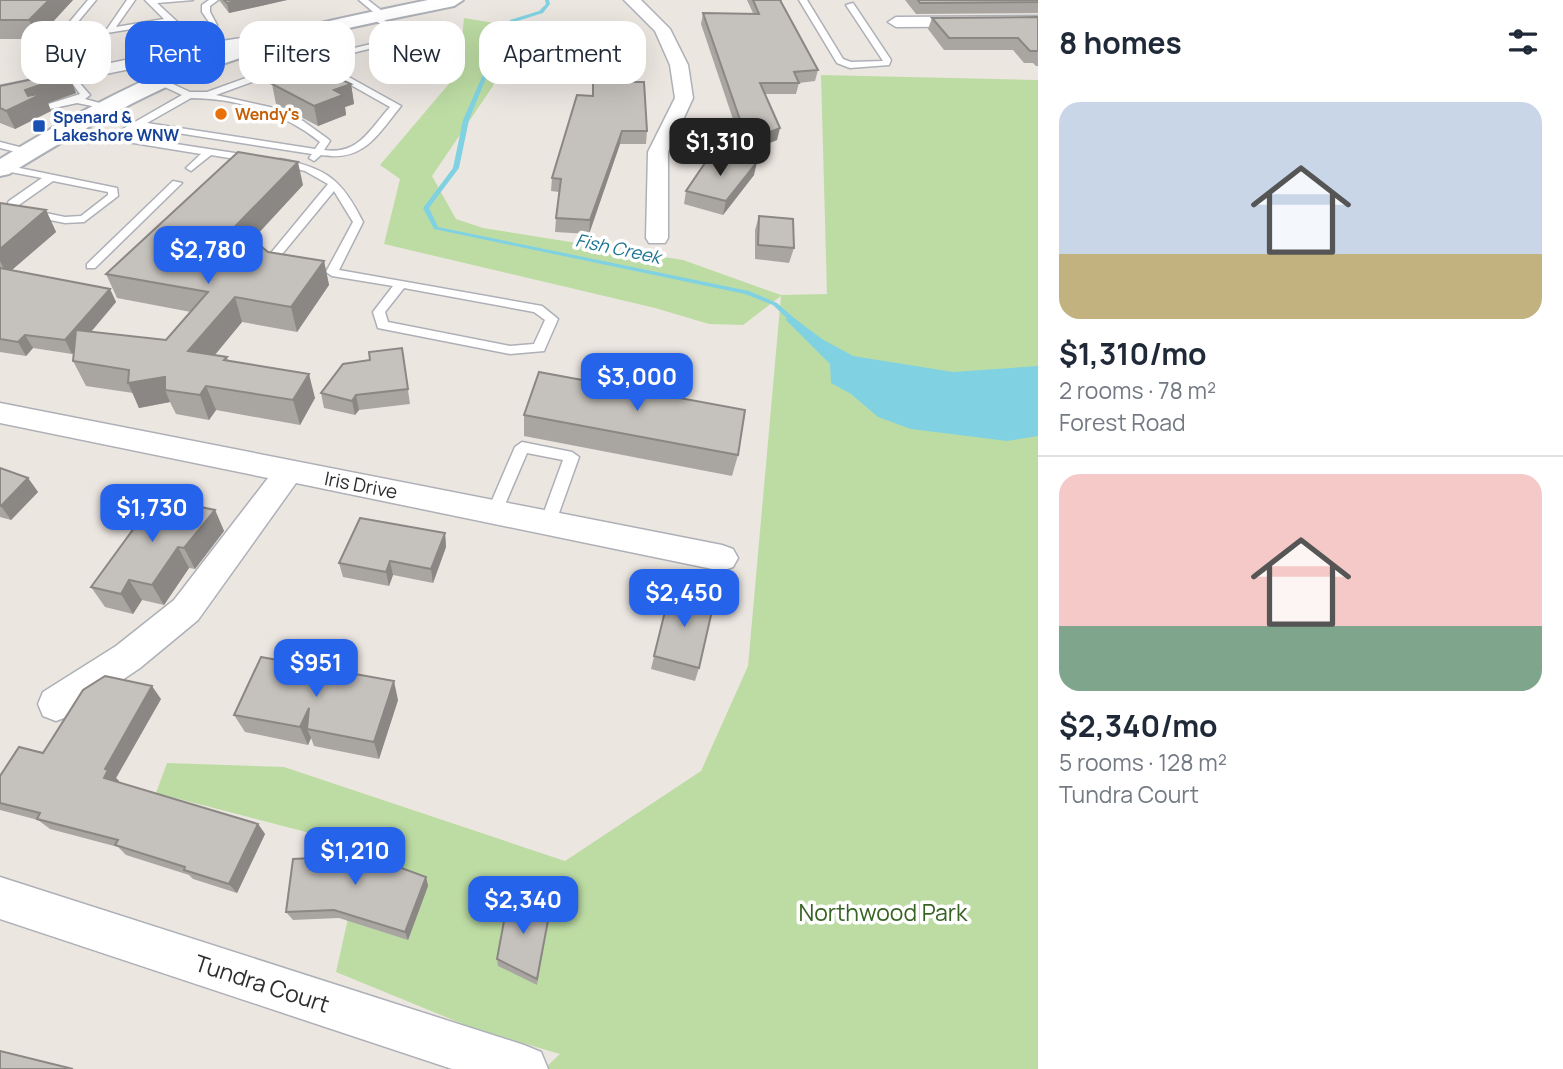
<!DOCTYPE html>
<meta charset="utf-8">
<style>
body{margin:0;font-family:Manrope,sans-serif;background:#f6f6f7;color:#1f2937;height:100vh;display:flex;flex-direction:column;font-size:26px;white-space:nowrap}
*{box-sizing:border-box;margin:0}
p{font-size:23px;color:#747a83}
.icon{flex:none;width:38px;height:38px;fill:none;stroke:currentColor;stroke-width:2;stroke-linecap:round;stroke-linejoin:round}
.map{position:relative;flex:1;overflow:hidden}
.sheet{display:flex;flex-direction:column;background:#fff;width:525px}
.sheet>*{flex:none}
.guide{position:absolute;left:21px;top:21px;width:665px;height:63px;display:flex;gap:14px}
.price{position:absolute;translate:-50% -60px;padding:0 16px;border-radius:14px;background:#2563eb;color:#fff;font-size:23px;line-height:46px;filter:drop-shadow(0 2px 4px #0008)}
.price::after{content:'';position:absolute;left:50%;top:42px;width:21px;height:16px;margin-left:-10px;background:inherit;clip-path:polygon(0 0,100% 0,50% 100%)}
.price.current{background:#222;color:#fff}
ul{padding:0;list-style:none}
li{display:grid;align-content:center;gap:14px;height:371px;padding:0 21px}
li+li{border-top:2px solid #e0e1e3}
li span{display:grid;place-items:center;height:217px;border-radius:21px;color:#555}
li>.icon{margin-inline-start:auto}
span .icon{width:126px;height:126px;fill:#fffc;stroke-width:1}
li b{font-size:30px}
h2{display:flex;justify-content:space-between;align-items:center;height:84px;padding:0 21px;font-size:30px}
.pill{padding:0 24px;border-radius:21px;background:#fff;box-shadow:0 7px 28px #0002;font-size:24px;line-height:63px}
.pill.current{background:#2563eb;color:#fff}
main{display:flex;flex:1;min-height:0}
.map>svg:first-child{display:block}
.green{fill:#bddca4}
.water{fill:#80d2e2}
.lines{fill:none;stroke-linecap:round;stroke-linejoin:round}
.stream{fill:#80d2e2;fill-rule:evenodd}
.service-casing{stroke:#adb0b7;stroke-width:3}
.minor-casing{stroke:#adb0b7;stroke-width:3}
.secondary-casing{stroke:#adb0b7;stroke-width:4}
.service{fill:#fff;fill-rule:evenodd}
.minor{fill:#fff;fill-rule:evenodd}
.secondary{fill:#fff;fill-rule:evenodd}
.wall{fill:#a9a6a2}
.shaded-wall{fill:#8a8784}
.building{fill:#c5c1bc;stroke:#8a8784;stroke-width:2}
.food-dot{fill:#e8710a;stroke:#fff;stroke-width:2.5}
.transit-dot{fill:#1a4fb4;stroke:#fff;stroke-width:2.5}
.labels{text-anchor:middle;stroke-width:7;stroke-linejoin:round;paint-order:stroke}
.far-food-label{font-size:16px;font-weight:bold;fill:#c56008;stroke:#fff;text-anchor:start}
.far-transit-label{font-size:16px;font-weight:bold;fill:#164399;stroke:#fff;text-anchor:start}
.far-water-label{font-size:18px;font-style:italic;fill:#1d7490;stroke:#fff}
.street-label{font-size:19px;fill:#2d2d2d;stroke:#fff}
.near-park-label{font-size:23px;fill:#376323;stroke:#fff}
.near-street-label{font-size:23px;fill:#2d2d2d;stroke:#fff}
</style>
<main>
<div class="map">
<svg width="1038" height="1069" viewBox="0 0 1038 1069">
<rect width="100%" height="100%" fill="#ece6e1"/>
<!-- green -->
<path class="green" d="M464,18l37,6 4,14 -12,48 -61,90 24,43 27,9 200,32 98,35 46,-1 -6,-219 217,5v989h-494l16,-15 -85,-25 -139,-57 28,-125 -208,-54 11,-30 117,4 281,94 136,-90 47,-105 33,-370 -38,29 -34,-1 -54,-16 -271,-64 16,-65 -20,-14 79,-93z"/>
<!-- water -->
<path class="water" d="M794,318l28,21 31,17 100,16 85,-6v70l-31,5 -96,-12 -33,-12 -27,-23 -20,-11 -1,-19 -45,-45z"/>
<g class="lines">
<!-- stream -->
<path class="stream" d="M545,0h4l1,4 -7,9 -29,9 -14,13 -10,33 -21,52 -10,48 -30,40 9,19 311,64 28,12 24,21v4h-4l-24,-23 -28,-11 -311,-65 -11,-21 30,-40 10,-48 23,-52 10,-33 14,-15 29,-9 7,-7z"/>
<!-- service casing -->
<g class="service-casing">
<g id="service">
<path d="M88,0h8l-29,35 40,-6 20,-29h8l-19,27 48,-8 -19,-19h48l-36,3 27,25v4h-6l-9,-9 -112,18v-4z"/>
<path d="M209,0h9l-8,6v6l7,13h-6l-9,-13v-7z"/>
<path d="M359,0h9l18,14v4h-5l12,8 7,12h42l4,2 -4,2h-45l-77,19 81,45c-25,31 -38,56 -80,49l-7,6 -5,-3 3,-4 -173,-27 -15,9 130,20 5,3 -5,3 -43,-7 -20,16 -5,-3 15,-14 -86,-14 -54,-12 5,-3 48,9 68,-39 -26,-12v-4h6l28,13h17l72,-26 113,-27 -5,-10 -16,-12 6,-2zM312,63l78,44c-21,23 -31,48 -66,43l6,-9 -2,-2 -25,-18 -29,-13 -58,-13 69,-25zM191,98c45,0 94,15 129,44l-5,7 -168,-26z"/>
<path d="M799,0h8l36,59 8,3 32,-1 -37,-56 7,-2 38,57 -2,5 -39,3 -13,-5z"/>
<path d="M71,73l19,22 -5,4 22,6v4l-30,-6 -41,9v-4l44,-14 -13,-18z"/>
<path d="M0,142l31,8 2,2 -5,3 -28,-7z"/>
<path d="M280,159c47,9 62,21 83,63l-24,48 203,36 16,13 -14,32 -34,3 -132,-26 -5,-16 20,-26 -61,-10 -6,-4 27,-50 -19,-31 -56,68 8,2v4l-20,-2v-4l62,-75 -23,-13 -29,-7 -1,-2zM404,288l130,24 11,8 -11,24 -24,2 -122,-24 -3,-10z"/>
<path d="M0,164l117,24 1,8 -34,26 -19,1 -59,-12 -1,-2 4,-8 33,-23 -42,-8zM53,181l55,11v3l-27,21 -16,1 -49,-10z"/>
<path d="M173,181l9,2 -87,85h-8v-4z"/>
<path d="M522,442l50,10 7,5 -25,70 -6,2 -8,-6 23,-63 -36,-7 -27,63 -5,2 -8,-6 28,-65z"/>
</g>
</g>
<!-- minor casing -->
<g class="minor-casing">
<g id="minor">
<path d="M624,0h17l29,29 18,36 5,33 -25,54v86l-3,5h-16l-3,-5 2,-86 27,-54 -5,-33 -15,-34z"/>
<path d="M1038,16v10l-142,1 -8,-5 8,-5z"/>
<path d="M287,31l6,2 2,3 -2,3 -91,15 -202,42v-10l202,-42z"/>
<path d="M0,403l722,142 11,4 5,9 -5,9 -11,4 -426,-88 -98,137 -58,48 -71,48 -13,5 -13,-5 -5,-12 5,-12 73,-46 58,-46 94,-122 -268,-55z"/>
<path d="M0,877l524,168 17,7 7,17h-96l-452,-150z"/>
</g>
</g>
<!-- secondary casing -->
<g class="secondary-casing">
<path id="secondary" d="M428,0h35l-9,6c-73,15 -147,29 -217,53 -82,27 -156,71 -228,115l-9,2v-17c61,-37 123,-72 190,-98 77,-29 158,-44 238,-61z"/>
</g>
<!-- service -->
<use href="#service" class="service"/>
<!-- minor -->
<use href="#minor" class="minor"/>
<!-- secondary -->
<use href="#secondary" class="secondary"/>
</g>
<!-- wall -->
<g class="wall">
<path d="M0,0h73l-36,39h-37z"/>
<path d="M219,0h68l-58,13z"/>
<path d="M747,0h35l-1,3 37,67 -3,11 -16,2 -3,11h-31l12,46 -8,3 -4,17 -22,-11 -42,-125 2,-11h50z"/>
<path d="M905,0h133v13l-122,1z"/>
<path d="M1038,17v49h-2l-3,-3h-9l-11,-13h-69l-16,-21 4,-11z"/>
<path d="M579,25l54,57 14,49 -1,13h-26l-31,90 -34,-2 1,-14 3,-26 -8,-1 1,-13 40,-82 1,-36h-12l-3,-23z"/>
<path d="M69,75l7,18 -28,10 3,8 -36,18 -15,-6v-37z"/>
<path d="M272,84h79l3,20 -9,3 1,8 -28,11 -42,-22z"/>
<path d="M754,175l-31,40 -39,-11 2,-13z"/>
<path d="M303,185l-59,64 80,12 5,24 -32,47 -55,-10 -27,33 12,2 1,4 87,37 -15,27 -84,-15 -7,10 -33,-6 -6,-12 -31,6 -6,-15 -47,-7 -13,-25 1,-9 -2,2 -39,-6 -7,8 -26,-4v-149l46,7 10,22 -44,38 98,19 6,13 -25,30 75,8 25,-28 -74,-14 -11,-24z"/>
<path d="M759,216l35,32 -5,15 -34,-4v-29z"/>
<path d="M402,348l8,56 -51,6 -4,5 -31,-7 -3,-15 49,-33z"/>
<path d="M524,415l214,40 -6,21 -208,-40z"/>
<path d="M0,468l28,10 10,14 -27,28 -11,-3z"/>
<path d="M215,510l9,21 -29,38 -6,-1 -25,37 -22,-5 -9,14 -28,-7 -14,-20z"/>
<path d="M445,533l1,14 -13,36 -40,-8 -4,11 -46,-9 -4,-14z"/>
<path d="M670,591l29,77 -4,13 -44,-12z"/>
<path d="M161,699l-45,79 3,3 -1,1 140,42 7,10 -28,59 -44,-14 -4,-4 -63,-20 -8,-8 -68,-18 -12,-9 -38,-10v-34z"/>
<path d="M398,700l-19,59 -65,-13 -3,-8 -3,7 -63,-13 -11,-17z"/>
<path d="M426,877l2,9 -20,54 -69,-22 -46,2 -7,-8z"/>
<path d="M550,910l-13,75 -39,-19 -1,-7z"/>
</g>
<!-- shaded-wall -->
<g class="shaded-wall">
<path d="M49,0h24l-36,39 -8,-19z"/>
<path d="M240,0h47l-58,13 -2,-10z"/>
<path d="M69,75l7,18 -28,10 3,8 -36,18 -9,-18 19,-21z"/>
<path d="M351,84l3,20 -9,3 1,8 -28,11 -4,-20 20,-16z"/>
<path d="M780,128l-3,12 -10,4 3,-12z"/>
<path d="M622,131l-2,13 -31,90 1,-14z"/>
<path d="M298,162l5,23 -78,84 -8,-24z"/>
<path d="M757,162l-3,13 -31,40 3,-14z"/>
<path d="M46,210l10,22 -49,42 -7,-13v-12z"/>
<path d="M324,261l5,24 -32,47 -6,-25z"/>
<path d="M110,289l6,13 -44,52 -7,-14z"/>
<path d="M235,297l7,25 -44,53 -10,-24z"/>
<path d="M25,335l8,13 -7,8 -8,-14z"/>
<path d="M309,374l6,24 -15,27 -7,-25z"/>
<path d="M165,377v13l5,12 -31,6 -11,-25z"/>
<path d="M206,386l10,24 -7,10 -9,-25z"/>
<path d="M356,395l3,15 -4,5 -3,-14z"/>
<path d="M28,478l10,14 -27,28 -10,-14z"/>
<path d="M215,510l9,21 -29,38 -11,-21z"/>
<path d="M445,533l1,14 -13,36 -2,-14z"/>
<path d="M178,547l11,21 -25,37 -12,-20z"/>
<path d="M390,561l3,14 -4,11 -3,-14z"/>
<path d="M129,580l13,20 -9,14 -12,-20z"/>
<path d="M394,681l4,19 -19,59 -5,-17z"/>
<path d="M152,686l9,13 -45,79 3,3 -4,8 -11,-11 1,-9z"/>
<path d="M309,708l-2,21 4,9 -3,7 -8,-18z"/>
<path d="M258,824l7,10 -28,59 -8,-9z"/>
<path d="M426,877l2,9 -20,54 -3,-8z"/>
</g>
<!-- building -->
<g class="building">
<path d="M0,0h49l-20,20h-29z"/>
<path d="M224,0h16l-13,3z"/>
<path d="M753,0h27l38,70 -24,2 5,11h-39l20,45 -10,4 -2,16 -22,-11 -43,-124 56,1z"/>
<path d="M918,0h120v2l-118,1z"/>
<path d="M1038,17v34h-8l-12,-13h-69l-17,-20z"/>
<path d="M579,25h51l3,57h11l3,49h-25l-32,89 -34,-2 5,-39 -9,-1 25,-83 16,1v-48h-11z"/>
<path d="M317,68l34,16 -17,6 9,5 -29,11 -42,-22z"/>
<path d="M67,72l2,3 -44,15 3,6 16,-3 -38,18 -6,-3v-22z"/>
<path d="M238,152l60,10 -81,83 30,4 8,-8 13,11 56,9 -33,46 -56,-10 -47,54 39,6 -3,3 85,14 -16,26 -87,-14 -6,9 -35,-5v-13l-37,6 1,-13 -56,-9 3,-31 90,10 42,-48 -102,-18z"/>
<path d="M709,157l48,5 -31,39 -40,-10z"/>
<path d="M0,203l46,7 -46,39z"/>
<path d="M759,216l34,3 1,29 -36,-3z"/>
<path d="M0,268l110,21 -45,51 -40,-5 -7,7 -18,-3z"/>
<path d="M402,348l6,41 -52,6 -4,6 -31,-8 22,-29 27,-4 -1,-8z"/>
<path d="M539,372l206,38 -7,45 -214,-40z"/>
<path d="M0,468l28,10 -27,28h-1z"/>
<path d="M156,498l59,12 -31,38 -6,-1 -26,38 -23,-5 -8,14 -30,-7z"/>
<path d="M360,518l85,15 -14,36 -41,-8 -4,11 -47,-9z"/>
<path d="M670,591l44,11 -15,66 -45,-12z"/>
<path d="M261,657l133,24 -20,61 -67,-13 2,-21 -9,19 -66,-12z"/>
<path d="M105,676l47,10 -47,83 3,1 -4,8 154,46 -29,60 -45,-14 1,-3 -70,-22 3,-5 -81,-21 3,-6 -40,-10v-27l19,-29 24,6 40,-63z"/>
<path d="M350,849l76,28 -21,55 -71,-22 -48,2 7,-53 20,-1 1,-8z"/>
<path d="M509,894l41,16 -13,69 -40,-20z"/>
<path d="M0,1051l73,18h-73z"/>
</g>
<!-- markers -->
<circle class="food-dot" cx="221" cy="114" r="7"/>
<rect class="transit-dot" x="32" y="119" width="14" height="14" rx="3.5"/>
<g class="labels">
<!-- far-food labels -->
<g class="far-food-label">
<text x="235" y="120">Wendy's</text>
</g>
<!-- far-transit labels -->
<g class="far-transit-label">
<text x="53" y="123">Spenard &amp;<tspan x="53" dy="18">Lakeshore WNW</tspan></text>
</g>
<!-- far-water labels -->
<g class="far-water-label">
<text transform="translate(618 249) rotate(12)" y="6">Fish Creek</text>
</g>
<!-- street labels -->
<g class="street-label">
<text transform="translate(361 485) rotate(11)" y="7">Iris Drive</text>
</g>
<!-- near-park labels -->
<g class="near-park-label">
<text x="883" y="921">Northwood Park</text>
</g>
<!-- near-street labels -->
<g class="near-street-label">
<text transform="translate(262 984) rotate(18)" y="8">Tundra Court</text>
</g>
</g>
</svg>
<b class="price current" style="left:720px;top:178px">$1,310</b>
<b class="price" style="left:208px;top:286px">$2,780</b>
<b class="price" style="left:637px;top:413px">$3,000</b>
<b class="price" style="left:152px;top:544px">$1,730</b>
<b class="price" style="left:684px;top:629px">$2,450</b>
<b class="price" style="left:316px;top:699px">$951</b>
<b class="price" style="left:355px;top:887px">$1,210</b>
<b class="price" style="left:523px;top:936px">$2,340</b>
<div class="guide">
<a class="pill">Buy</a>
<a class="pill current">Rent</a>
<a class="pill">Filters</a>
<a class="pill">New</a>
<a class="pill">Apartment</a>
</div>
</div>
<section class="sheet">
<h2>8 homes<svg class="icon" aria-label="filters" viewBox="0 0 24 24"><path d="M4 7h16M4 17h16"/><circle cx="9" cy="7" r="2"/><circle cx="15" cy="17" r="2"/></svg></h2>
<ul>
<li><span style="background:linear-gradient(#c9d6e8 70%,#c2b280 0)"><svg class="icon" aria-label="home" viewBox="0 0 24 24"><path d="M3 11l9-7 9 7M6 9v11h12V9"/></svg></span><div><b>$1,310/mo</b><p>2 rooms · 78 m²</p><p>Forest Road</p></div></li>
<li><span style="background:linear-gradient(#f6c9c9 70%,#7fa58c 0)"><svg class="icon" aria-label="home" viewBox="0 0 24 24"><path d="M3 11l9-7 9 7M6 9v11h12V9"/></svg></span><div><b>$2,340/mo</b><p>5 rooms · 128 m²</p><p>Tundra Court</p></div></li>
</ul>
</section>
</main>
